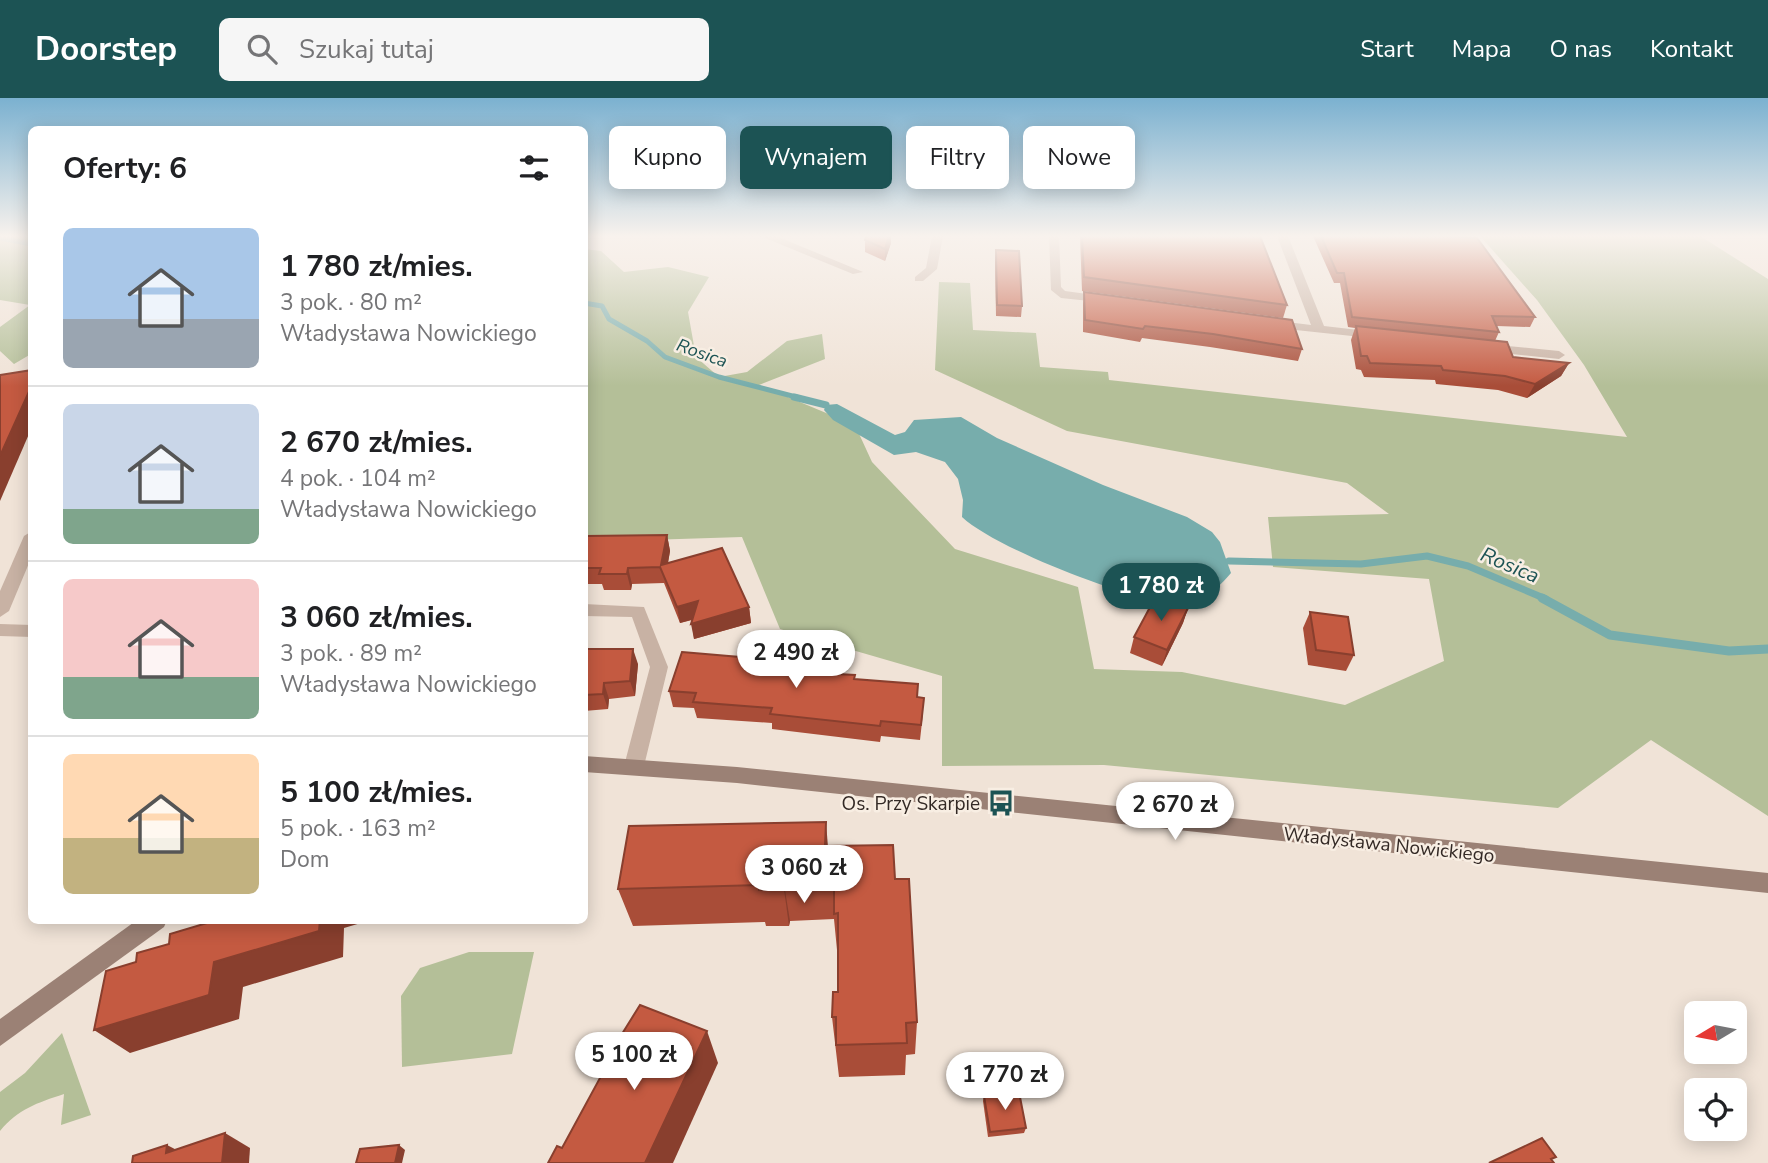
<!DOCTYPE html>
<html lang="pl">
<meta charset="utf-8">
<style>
body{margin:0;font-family:"Nunito Sans",sans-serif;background:#f6f6f6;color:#202124;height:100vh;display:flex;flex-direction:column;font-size:26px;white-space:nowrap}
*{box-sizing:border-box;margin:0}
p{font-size:23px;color:#757577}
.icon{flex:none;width:38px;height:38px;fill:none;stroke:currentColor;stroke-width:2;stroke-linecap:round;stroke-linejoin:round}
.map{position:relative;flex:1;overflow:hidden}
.details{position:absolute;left:28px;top:28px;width:560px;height:798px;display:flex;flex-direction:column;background:#fff;border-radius:10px;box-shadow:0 4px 18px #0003}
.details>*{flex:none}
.banner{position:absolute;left:609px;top:28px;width:665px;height:63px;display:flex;gap:14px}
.needle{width:46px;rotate:260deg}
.buttons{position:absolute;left:1684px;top:903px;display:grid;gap:14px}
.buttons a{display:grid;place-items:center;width:63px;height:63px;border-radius:10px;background:#fff;box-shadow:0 4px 18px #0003;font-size:35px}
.price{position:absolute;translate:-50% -60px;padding:0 16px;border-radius:24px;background:#fff;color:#222;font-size:23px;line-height:46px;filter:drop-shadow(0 2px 4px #0008)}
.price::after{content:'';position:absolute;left:50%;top:42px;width:21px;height:16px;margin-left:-10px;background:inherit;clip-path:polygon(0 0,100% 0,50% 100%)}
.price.current{background:#1c5354;color:#fff}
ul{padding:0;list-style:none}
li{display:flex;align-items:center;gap:21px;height:175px;padding:0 35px}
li+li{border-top:2px solid #e0e0e0}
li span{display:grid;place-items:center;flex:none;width:196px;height:140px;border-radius:10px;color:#555}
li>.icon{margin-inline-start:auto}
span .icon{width:84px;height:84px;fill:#fffc;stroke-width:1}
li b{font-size:30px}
h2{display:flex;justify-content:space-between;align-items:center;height:84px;padding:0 35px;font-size:30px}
.chip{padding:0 24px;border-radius:10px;background:#fff;box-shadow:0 4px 18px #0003;font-size:24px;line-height:63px}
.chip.current{background:#1c5354;color:#fff}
header{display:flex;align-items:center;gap:42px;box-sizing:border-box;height:98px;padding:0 35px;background:#1c5354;color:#fff}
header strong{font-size:33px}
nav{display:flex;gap:38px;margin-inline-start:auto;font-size:24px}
.search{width:490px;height:63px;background:#f6f6f6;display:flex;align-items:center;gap:18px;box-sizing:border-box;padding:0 24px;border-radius:10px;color:#757577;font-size:26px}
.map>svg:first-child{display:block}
.green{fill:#b4bf98}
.water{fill:#77adac}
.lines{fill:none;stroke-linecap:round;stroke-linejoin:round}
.stream-far2{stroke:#77adac;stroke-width:5}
.stream-far1{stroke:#77adac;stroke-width:7}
.stream{stroke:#77adac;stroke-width:9}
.street{fill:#c8b2a4;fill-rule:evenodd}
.secondary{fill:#9b8175;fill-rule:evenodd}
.wall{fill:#a94d38}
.shaded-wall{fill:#893f2e}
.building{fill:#c45a41;stroke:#893f2e;stroke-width:2}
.labels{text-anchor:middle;stroke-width:5;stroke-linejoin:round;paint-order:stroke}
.far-water-label{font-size:18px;font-style:italic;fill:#1c5354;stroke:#f8eee3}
.poi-label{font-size:19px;fill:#332925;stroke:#f8eee3;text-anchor:end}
.street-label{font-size:19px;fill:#332925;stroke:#f8eee3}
.water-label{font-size:21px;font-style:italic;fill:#1c5354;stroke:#f8eee3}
</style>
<header>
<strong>Doorstep</strong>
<div class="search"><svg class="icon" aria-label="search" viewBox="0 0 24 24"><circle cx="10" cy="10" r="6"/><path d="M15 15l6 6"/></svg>Szukaj tutaj</div>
<nav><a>Start</a><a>Mapa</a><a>O nas</a><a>Kontakt</a></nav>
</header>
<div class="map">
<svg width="1768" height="1065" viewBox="0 0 1768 1065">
<rect width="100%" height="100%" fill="#f0e3d7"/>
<!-- green -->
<g class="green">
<path d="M0,138h31v118l-17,10 -14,-13v-24l30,-22 -30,-5z"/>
<path d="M1480,138h220l68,43v537l-117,-76 -93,68 -454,-43 -162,1v-90l-162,-47 -38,-92 -157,5 -1,-293 17,2 23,21 44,-5 41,10 -21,35 8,45 23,20 28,-5 40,-31 35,-7 3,25 -66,26 96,40 17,37 83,87 123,38 16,82 88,3 163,33 99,-44 -15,-82 -156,-12 -5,-50 121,-3 -42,-31 -280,-52 -132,-61 4,-88 31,1 3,47 63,3 4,34 68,5 1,8 518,57 -43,-72 -47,-65z"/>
<path d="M469,854h65l-22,102 -110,13 -1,-71 19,-28z"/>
<path d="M62,935l29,82 -30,10 3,-31c-27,9 -46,15 -64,37v-39l25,-19z"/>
</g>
<!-- water -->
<path class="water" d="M837,306l58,31 10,-3 9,-12 47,-3 36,21 106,47 84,32 25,15 8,10 11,31c-9,11 -20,21 -34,24 -14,3 -35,4 -49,1 -43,-8 -155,-52 -186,-81l1,-17 -5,-21 -13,-17 -29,-10 -22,3 -61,-35 -9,-10 2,-5z"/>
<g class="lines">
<!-- stream-far2 -->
<g class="stream-far2">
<path d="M0,140l32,6"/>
<path d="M584,205l18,3 7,13 38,22 18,16 54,20 81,21"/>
</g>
<!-- stream-far1 -->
<g class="stream-far1">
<path d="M794,299l32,8"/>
<path d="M1229,463l132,3 66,-8 41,10 78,33"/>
</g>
<!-- stream -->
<path class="stream" d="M1542,500l68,37 119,16 39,-2"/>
<!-- street -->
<g class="street">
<path d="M760,138h16l87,36 -10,2z"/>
<path d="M932,138h11l-6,33 -14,12h-8v-4l11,-9z"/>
<path d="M1049,138h10l2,51 4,4 44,6v6l-48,-5 -10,-8z"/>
<path d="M1277,138h11l36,90 52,6 4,1v6l-113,-12v-6l4,-1 40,5z"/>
<path d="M1487,246l72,7 6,4 -6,4 -77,-8v-6z"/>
<path d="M32,433v25l-23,55 -9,6v-26l24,-55z"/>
<path d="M584,506l60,3 24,60 -24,99 -3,6 -7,2 -7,-2 -3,-6 26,-99 -18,-50 -48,-1z"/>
<path d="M0,526l32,1v12l-32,-1z"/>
</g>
<!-- secondary -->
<g class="secondary">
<path d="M584,658l153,11 1031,106v20l-1031,-110 -153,-11z"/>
<path d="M137,822h30l-3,7 -164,119v-27z"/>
</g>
</g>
<!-- wall -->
<g class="wall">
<path d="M1080,138h180l27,69 -4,13 -201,-27z"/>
<path d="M1313,138h134l88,81 -5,10 -33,-1 2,6 -4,9 18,16 56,6 -8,13 -34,22 -29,-8 -62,-6 -1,-4 -71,-3 -3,-7 -5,-1 -5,-29 4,-12 -7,-1 -8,-44h-6z"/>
<path d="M865,142l26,3 -6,18 -20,-9z"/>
<path d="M996,152l26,56 -1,11 -25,-1 -1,-55z"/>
<path d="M1084,194l218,57 -4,12 -88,-14 -68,-9 -2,4 -57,-10v-28z"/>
<path d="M667,437l3,16 -2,12 81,44 2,16 -57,16 -2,-19 -12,3 -16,-40 -32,1 -1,6h-27l-2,-6h-18v-42z"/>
<path d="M1188,510l-5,15 -21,43 -32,-13 4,-16z"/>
<path d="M1310,514l44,43 -8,16 -38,-6 -5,-37z"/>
<path d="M584,551l54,15 -3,32 -26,3 -1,10 -24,2z"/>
<path d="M763,561l1,4 73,6 1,5 17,5 68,34 -3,27 -39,-4 -1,6 -108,-13v-6l-75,-5 -3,-10 -21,-1 -4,-16z"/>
<path d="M828,748l67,33 22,143 -2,32 -9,1 -1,20 -66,2 -7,-60 6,-25v-42h-1l-3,-31 -44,2 -1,5h-23l-1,-4 -132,4 -15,-37z"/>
<path d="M984,998l42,32 -2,5 -36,4 -5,-36z"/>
</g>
<!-- shaded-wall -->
<g class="shaded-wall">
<path d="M889,138h2v7l-6,18v-12z"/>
<path d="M1569,265l-8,13 -34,22 8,-14z"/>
<path d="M32,287v42l-32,74v-45z"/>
<path d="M667,437l3,16 -5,28 -4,-14z"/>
<path d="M628,470l4,16 -1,6 -4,-16z"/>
<path d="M698,503l3,16 -21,6 -3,-16z"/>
<path d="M749,509l2,16 -57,16 -3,-15z"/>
<path d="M1188,510l-5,15 -21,43 5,-16z"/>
<path d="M633,551l5,15 -3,32 -5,-15z"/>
<path d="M604,585l5,16 -1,10 -5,-15z"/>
<path d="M826,724l3,38v24l-4,-38z"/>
<path d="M784,786l6,37 -1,5 -5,-37z"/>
<path d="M320,822h51l-27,8 -1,29 -100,30 -4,32 -109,34 -36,-23 120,-68z"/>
<path d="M707,933l11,32 -45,100h-28z"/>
<path d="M225,1035l25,15 -1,15h-27z"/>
<path d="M167,1047l27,14 -28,-6z"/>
<path d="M399,1047l6,5 -3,13h-7z"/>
</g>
<!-- building -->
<g class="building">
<path d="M866,138h23l-4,13 -20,-9z"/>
<path d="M1082,138h178l27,69 -203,-28z"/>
<path d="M1321,138h126l30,2 58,79 -43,-1 7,16 -147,-15 -8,-44h-7z"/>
<path d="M996,152l23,1 3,55 -25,-1z"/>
<path d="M1084,194l208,28 10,29 -89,-15 -68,-8 -2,3 -58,-9z"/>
<path d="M1356,228l151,16 6,15 56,6 -34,21 -30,-8 -62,-6 -2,-4 -71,-3 -3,-7h-6z"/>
<path d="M32,272v15l-32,71v-81z"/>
<path d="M667,437l-6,30 61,-17 27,59 -58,17 7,-23 -21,6 -17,-40 -32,1 -1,6h-28l2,-6h-17v-26l2,-6z"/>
<path d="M1156,498l32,12 -21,42 -33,-13z"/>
<path d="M1310,514l38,5 6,38 -38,-5z"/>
<path d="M584,551h49l-3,32 -26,2 -1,11 -19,1z"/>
<path d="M682,554l81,7 -1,4 75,6v5l18,1 -1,4 64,5 -1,13 7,1 -3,27 -40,-4 -1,5 -110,-12 2,-6 -79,-6 3,-9 -27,-2z"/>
<path d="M826,724l-1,24 68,-1 2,34h14l8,143 -11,1 1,20 -71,2v-28h-4l1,-25h5v-79l-4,1v-32l-50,2v5l-25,1v-5l-141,4 11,-63z"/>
<path d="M217,822h103l-1,11 -105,31 -5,33 -115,35 12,-59 30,-9 1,-9 32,-9 1,-10z"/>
<path d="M640,907l67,26 -62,132h-97l9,-17 5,2 44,-81 -4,-1z"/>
<path d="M1019,994l7,36 -36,4 -6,-36z"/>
<path d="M225,1035l-3,30h-90l1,-7 34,-11 -1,8z"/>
<path d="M1542,1040l14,19 -5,2 3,4h-65z"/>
<path d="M399,1047l-4,18h-39l4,-14z"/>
</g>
<!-- sky -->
<linearGradient id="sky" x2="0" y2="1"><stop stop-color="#7bb1d0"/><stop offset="0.48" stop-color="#f8f2ed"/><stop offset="1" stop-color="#f8f2ed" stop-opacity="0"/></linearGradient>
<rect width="1768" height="288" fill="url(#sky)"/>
<!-- icons -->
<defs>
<g id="bus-bare" transform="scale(2.1)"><path d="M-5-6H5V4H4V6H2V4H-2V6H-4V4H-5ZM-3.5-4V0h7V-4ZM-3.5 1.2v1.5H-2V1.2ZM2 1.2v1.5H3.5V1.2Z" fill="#1c5354" stroke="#f8eee3" stroke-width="2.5" paint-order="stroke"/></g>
</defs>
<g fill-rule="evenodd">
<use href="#bus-bare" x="1001" y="705"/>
</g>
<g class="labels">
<!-- far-water labels -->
<g class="far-water-label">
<text transform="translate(702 255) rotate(20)" y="6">Rosica</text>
</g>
<!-- poi labels -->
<g class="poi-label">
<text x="980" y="712">Os. Przy Skarpie</text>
</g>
<!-- street labels -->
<g class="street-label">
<text transform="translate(1389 746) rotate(6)" y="7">Władysława Nowickiego</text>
</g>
<!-- water labels -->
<g class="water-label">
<text transform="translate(1510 467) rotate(23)" y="7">Rosica</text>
</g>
</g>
</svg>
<div class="buttons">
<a><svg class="needle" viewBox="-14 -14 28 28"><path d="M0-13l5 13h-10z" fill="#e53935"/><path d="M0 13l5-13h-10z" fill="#757577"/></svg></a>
<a><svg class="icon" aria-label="locate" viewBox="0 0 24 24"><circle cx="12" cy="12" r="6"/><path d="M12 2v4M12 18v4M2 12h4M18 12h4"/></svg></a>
</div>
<b class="price current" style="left:1161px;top:525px">1 780 zł</b>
<b class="price" style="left:796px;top:592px">2 490 zł</b>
<b class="price" style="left:1175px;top:744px">2 670 zł</b>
<b class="price" style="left:804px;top:807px">3 060 zł</b>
<b class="price" style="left:634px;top:994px">5 100 zł</b>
<b class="price" style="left:1005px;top:1014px">1 770 zł</b>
<div class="banner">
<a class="chip">Kupno</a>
<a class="chip current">Wynajem</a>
<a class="chip">Filtry</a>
<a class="chip">Nowe</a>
</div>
<section class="details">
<h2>Oferty: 6<svg class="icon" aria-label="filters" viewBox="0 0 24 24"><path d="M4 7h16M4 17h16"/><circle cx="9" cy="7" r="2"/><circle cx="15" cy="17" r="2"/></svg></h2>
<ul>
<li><span style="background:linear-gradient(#a9c7e8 65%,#9aa5b1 0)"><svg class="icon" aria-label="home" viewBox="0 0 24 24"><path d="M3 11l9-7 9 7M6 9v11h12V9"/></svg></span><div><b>1 780 zł/mies.</b><p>3 pok. · 80 m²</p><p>Władysława Nowickiego</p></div></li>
<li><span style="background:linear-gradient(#c9d6e8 75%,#7fa58c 0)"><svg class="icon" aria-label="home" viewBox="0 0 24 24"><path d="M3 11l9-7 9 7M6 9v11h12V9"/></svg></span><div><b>2 670 zł/mies.</b><p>4 pok. · 104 m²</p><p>Władysława Nowickiego</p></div></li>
<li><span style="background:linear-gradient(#f6c9c9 70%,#7fa58c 0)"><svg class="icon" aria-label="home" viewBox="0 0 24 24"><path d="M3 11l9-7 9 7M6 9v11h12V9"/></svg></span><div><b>3 060 zł/mies.</b><p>3 pok. · 89 m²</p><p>Władysława Nowickiego</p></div></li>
<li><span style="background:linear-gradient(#ffd9b3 60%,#c2b280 0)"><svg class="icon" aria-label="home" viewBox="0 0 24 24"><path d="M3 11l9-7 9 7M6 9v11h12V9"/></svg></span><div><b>5 100 zł/mies.</b><p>5 pok. · 163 m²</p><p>Dom</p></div></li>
</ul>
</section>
</div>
